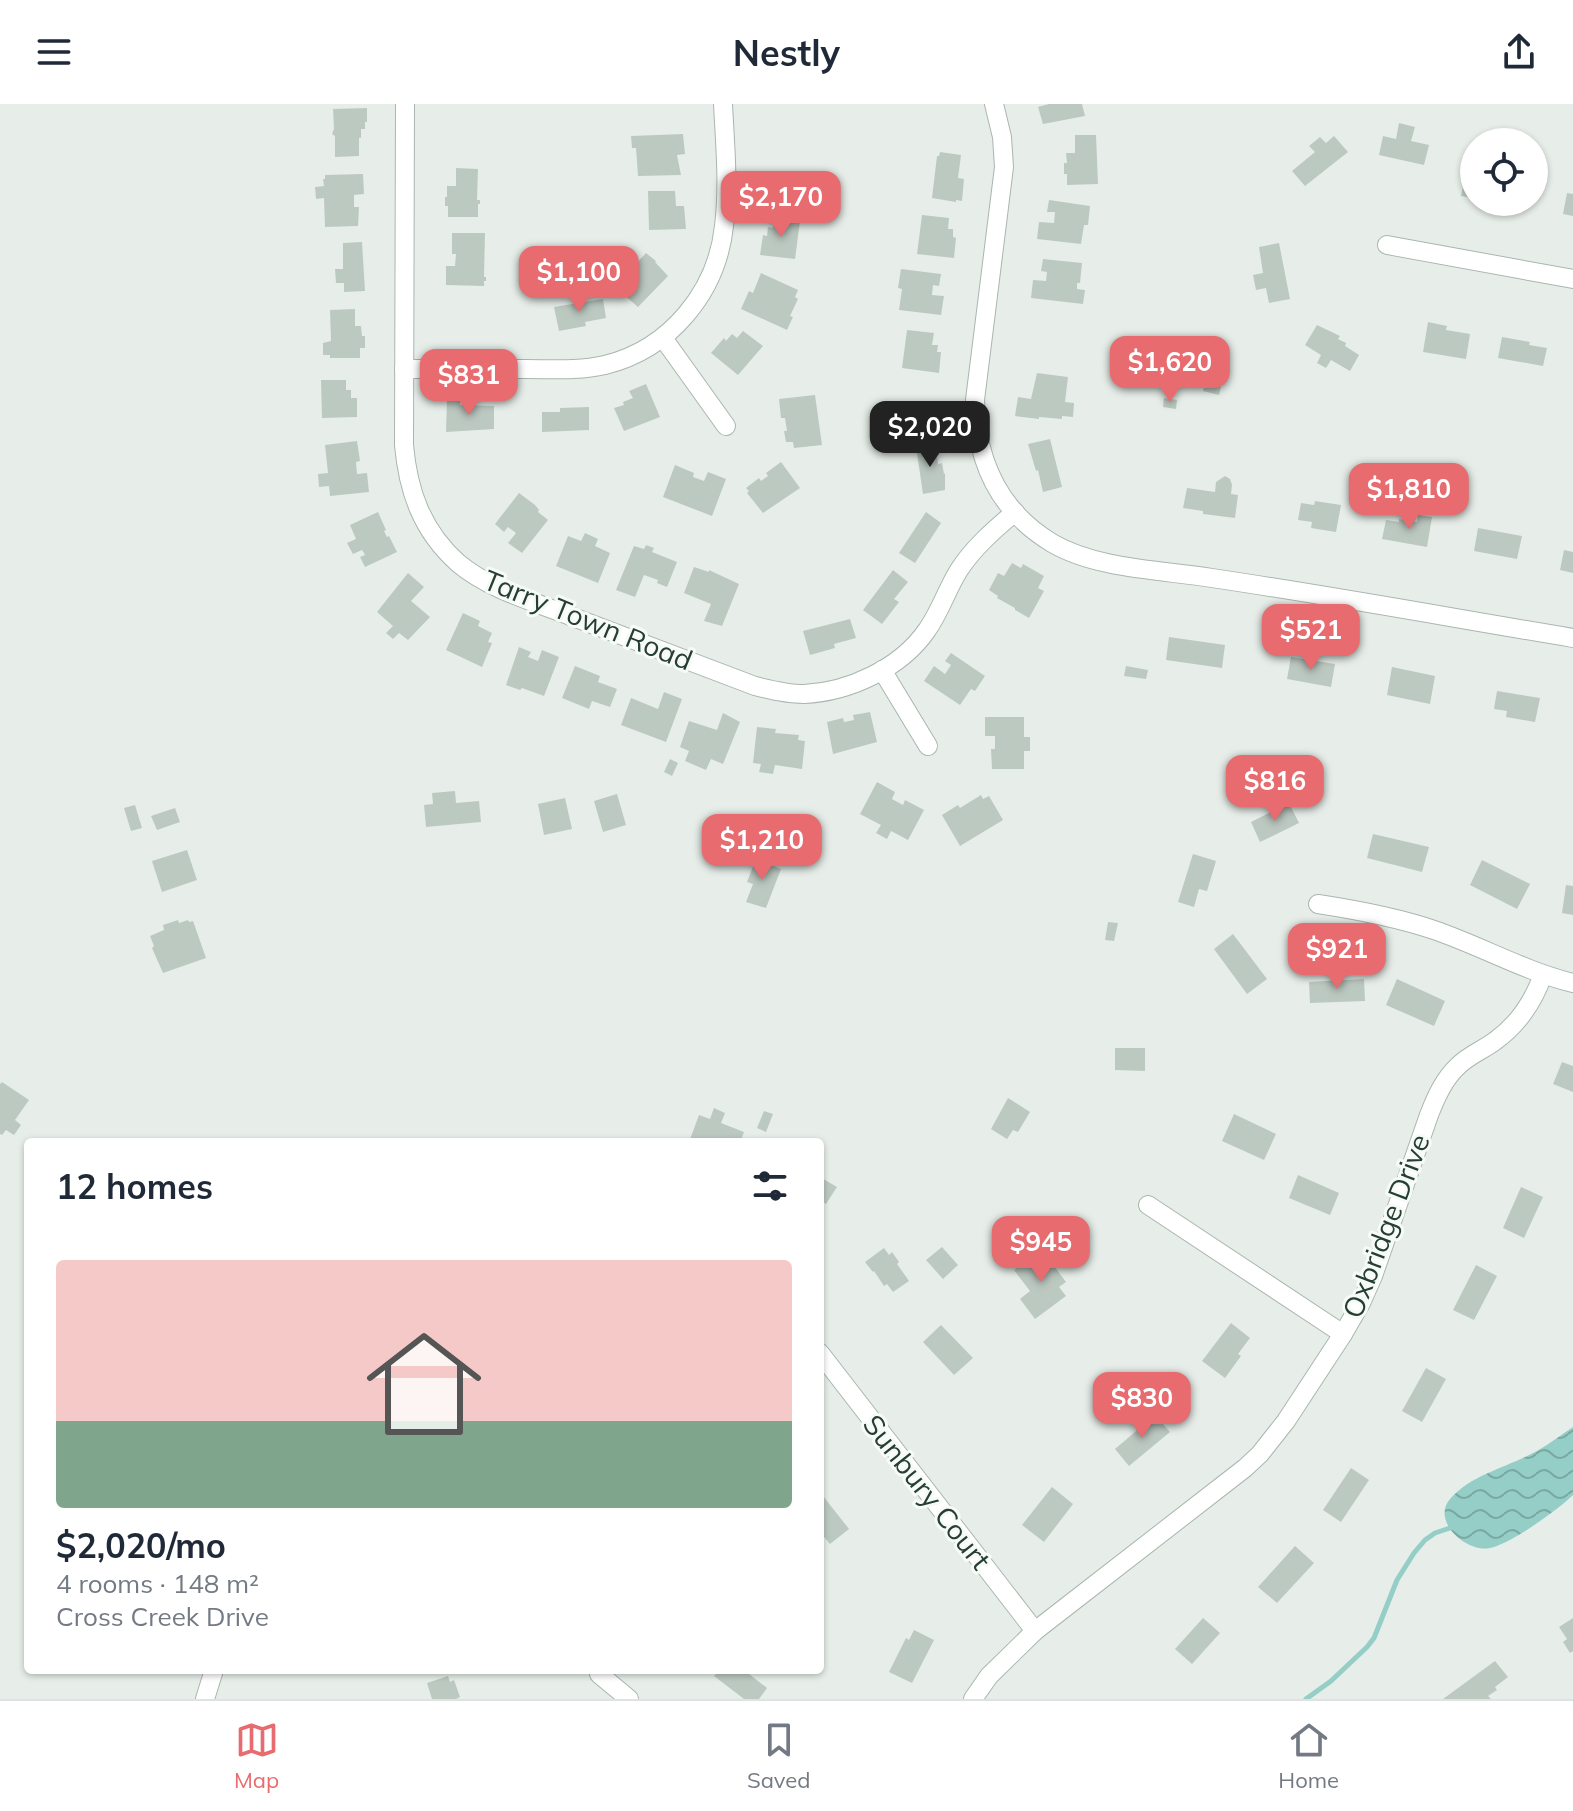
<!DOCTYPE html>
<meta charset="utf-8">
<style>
body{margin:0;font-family:Mulish,sans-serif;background:#f2f2f3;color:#1f2937;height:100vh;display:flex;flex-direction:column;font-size:30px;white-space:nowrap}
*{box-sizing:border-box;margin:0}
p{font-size:26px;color:#747a83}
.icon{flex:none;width:44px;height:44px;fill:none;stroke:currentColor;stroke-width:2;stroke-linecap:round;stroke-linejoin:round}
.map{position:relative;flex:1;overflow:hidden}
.sheet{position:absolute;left:24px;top:1034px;width:800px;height:536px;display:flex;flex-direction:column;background:#fff;border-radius:8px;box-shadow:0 2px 6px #0004}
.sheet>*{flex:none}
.tools{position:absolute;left:1460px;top:24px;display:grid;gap:16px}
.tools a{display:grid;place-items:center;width:88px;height:88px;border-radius:50%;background:#fff;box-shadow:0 2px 6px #0004;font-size:40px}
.price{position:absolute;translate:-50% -68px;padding:0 18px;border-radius:16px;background:#e76b6f;color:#fff;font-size:26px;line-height:52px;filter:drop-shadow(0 2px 4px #0008)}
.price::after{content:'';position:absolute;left:50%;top:48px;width:24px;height:18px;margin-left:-12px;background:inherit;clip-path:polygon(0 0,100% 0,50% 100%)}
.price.on{background:#222;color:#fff}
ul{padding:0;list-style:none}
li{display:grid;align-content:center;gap:16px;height:424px;padding:0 32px}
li+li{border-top:2px solid #e0e1e3}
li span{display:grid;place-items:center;height:248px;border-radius:8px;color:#555}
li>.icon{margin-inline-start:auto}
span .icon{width:144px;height:144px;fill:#fffc;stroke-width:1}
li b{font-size:34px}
h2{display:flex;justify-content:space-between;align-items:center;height:96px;padding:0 32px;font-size:34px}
header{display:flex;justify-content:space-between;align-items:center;height:104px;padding:0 32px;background:#fff;font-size:36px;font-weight:700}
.tabs{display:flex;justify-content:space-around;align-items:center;height:112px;border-top:2px solid #e0e1e3;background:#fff;font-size:22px;color:#747a83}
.tabs a{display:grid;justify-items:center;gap:4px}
.tabs .on{color:#e76b6f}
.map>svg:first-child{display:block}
.water{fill:url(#water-waves)}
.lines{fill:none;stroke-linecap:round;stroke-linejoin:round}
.stream{stroke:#94cec7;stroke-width:5}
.building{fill:#bcc9c1}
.street-casing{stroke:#a9b6ae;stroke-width:20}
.street{stroke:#fff;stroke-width:18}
.labels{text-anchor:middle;stroke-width:6;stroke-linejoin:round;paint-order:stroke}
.street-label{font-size:28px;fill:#263f32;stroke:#f7fbf8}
</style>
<header><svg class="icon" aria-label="menu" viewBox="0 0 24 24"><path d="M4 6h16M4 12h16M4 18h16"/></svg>Nestly<svg class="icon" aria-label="share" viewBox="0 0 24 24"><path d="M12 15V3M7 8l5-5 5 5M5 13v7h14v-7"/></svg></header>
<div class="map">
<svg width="1573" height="1595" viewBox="0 0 1573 1595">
<defs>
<pattern id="water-waves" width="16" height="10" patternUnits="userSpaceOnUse" patternTransform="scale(2)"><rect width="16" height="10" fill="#94cec7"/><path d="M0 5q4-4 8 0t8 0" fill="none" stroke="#79a9a2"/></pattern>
</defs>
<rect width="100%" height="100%" fill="#e7eee9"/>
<!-- water -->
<path class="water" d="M1573,1323v68c-15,15 -63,49 -83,53 -24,5 -59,-27 -40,-49 21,-24 55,-31 81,-45 15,-7 28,-18 42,-27z"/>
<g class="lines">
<!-- stream -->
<path class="stream" d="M1306,1595l25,-18 36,-34 7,-9 23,-58 17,-27 11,-13 10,-7 15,-5"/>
</g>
<!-- building -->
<g class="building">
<path d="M1049,0h33l3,12 -42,8 -5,-17z"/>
<path d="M367,4v14h-2v7h-4v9h-2v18l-24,1v-21l-3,-2 2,-5 -1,-20z"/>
<path d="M1399,19l16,4 -4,14 18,4 -5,20 -45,-10 4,-19 13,3z"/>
<path d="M683,30l2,20 -8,1 4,20 -43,1 -2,-28h-4l-1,-12z"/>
<path d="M1075,31h21l2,49 -31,1v-11h-3v-11h3l-1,-10h9z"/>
<path d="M1334,32l14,16 -43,34 -13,-15 23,-19 -6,-6 11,-9 6,6z"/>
<path d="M940,48l21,3 -3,23 6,1 -2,22 -6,-1v2l-24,-4 5,-42h2z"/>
<path d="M456,64l22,1 -1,31h3v4h-2v13h-30v-11h-3v-9h2v-11h9z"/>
<path d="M363,70l1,20 -10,1v12h5l-1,19 -33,1 -1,-29 -8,1 -1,-12 9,-1 -1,-7h2v-4z"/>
<path d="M1465,72l9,2v20l-13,-2z"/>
<path d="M648,87h27l1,15h8l2,23 -37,1z"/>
<path d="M1567,89l6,1v22l-10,-2z"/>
<path d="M1049,96l41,6 -2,19h-4l-3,19 -44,-5 2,-17 15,1 1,-11h-8z"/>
<path d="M922,111l27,3 -1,11h5v8l3,1 -2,20 -37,-4z"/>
<path d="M775,113l25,4 -5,38 -35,-4 3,-20 4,1 1,-9 5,1z"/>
<path d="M452,129h33l-1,44h2v4h-2v5l-38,-1v-19h9l1,-12h-4z"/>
<path d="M362,138l3,49 -21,1v-9h-8l-1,-14h8v-26z"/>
<path d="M1279,139l11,56 -21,4 -3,-15 -10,2 -3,-15 10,-2 -4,-26z"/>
<path d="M646,149l10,8 -1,1 13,14 -30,31 -23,-20z"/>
<path d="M1043,155l39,4 -2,20h-3v6l8,1 -2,14 -52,-6 2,-18 13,1 1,-9 -6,-1z"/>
<path d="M901,165l40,5 -2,12 -6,-1 -1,10 12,1 -3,19 -42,-5 3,-21 -4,-1z"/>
<path d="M761,169l37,17 -3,7 3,2 -8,17 3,1 -6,13 -46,-21 8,-18 4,2z"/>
<path d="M603,195l3,19 -21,4 1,4 -27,5 -5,-24z"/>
<path d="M355,205v17h6l1,10h3v12h-5v10h-30v-3h-7v-12l8,-2 -1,-31z"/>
<path d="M1428,218l19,4 -1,4 24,4 -4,25 -43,-7z"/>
<path d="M1317,221l23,11 -2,3 8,4 -1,3 14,9 -9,16 -19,-11 -5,8 -9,-5 4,-8 -16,-10z"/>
<path d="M907,226l27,3 -2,12h6l-1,7h4l-2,21 -37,-5z"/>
<path d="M743,227l20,15 -25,29 -27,-22 13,-15 2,3 6,-7 5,4z"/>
<path d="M1502,233l28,5 -1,3 18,3 -4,18 -45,-8z"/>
<path d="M1140,249l19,1 -1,14 -19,-1z"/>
<path d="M1037,269l31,4 -3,25 9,1 -1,14 -11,-1v3l-23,-2v2l-24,-3 3,-19 13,2z"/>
<path d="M321,276h25v10h5v8h6v19l-35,1z"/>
<path d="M1205,277l16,5 -2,9 -16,-4z"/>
<path d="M646,280l14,33 -36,14 -10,-23 10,-3 -1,-3 10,-4 -4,-7z"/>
<path d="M815,291l7,50 -28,3 -1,-6h-7l-2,-11h3l-2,-13h-4l-2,-19z"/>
<path d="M1164,294l13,2 -1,9 -13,-2z"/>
<path d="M447,295h13v6l34,1v23l-48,3z"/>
<path d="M589,303v23l-47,2v-20h18v-4z"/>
<path d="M1050,335l12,48 -19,5 -5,-22 -2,1 -8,-27z"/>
<path d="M357,337l3,20 -4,1 1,12 10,-1 2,19 -39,4 -1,-10 -10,1 -1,-13 10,-1 -3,-28z"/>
<path d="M936,340l2,20 4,-1 2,11 1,-1v17l-22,4 -7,-48z"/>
<path d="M781,358l19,26 -37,25 -16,-20 2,-2 -3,-3 13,-10 2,3 7,-5 -2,-3z"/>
<path d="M675,361l19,8 -1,4 11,4 4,-9 18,7 -14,37 -49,-19z"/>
<path d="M1225,372l5,3 2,6 -1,9 7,1 -3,23 -32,-4v-3l-20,-3 4,-20 28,4 1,-10z"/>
<path d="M519,389l16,12 4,5 -1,2 10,8 -26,33 -14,-10 8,-10 -8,-6 -4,5 -9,-8z"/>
<path d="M1315,397l26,4 -5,27 -25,-4 1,-6 -14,-2 3,-17 13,2z"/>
<path d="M378,408l8,18 -2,1 3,6 2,-1 8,16 -32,15 -5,-10 5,-2 -3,-5 -9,4 -6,-11 9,-4 -6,-14z"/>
<path d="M926,408l15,11 -26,40 -16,-10z"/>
<path d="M1418,411l14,2 -5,30 -45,-8 4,-19 13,2v-3l18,3z"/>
<path d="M1478,424l44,8 -5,23 -43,-8z"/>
<path d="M585,429l13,6 -3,7 15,7 -12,30 -42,-17 12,-30 13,5z"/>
<path d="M646,441l8,3 -2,4 25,10 -10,25 -10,-4 1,-3 -14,-5 -9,22 -19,-7 18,-44 10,3z"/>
<path d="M1564,446l9,2v21l-13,-3z"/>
<path d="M1012,459l9,5 2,-4 21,12 -6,12 6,3 -15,27 -14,-8v-2l-18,-10 1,-2 -9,-6 9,-17 6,3z"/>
<path d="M694,463l15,5v-2l30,14 -17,42 -18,-5 7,-17 -27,-11z"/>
<path d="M893,466l15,12 -14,17 5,3 -17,22 -19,-14z"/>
<path d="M408,469l16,14 -13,14 19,16 -22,23 -9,-7 -6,6 -7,-6 7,-7 -16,-14z"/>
<path d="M463,509l17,8 -2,5 14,7 -4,9 4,1 -10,24 -36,-17z"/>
<path d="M850,515l6,19 -22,6 1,4 -25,7 -7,-24z"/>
<path d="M1169,533l56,8 -3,23 -56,-8z"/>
<path d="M519,543l12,5 -3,5 10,4 4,-11 17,7 -15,39 -22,-8 -2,2 -14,-5z"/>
<path d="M951,549l34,23 -10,15 -4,-2 -11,16 -36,-24 10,-15 11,8 6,-9 -6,-4z"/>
<path d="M1291,553l44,7 -4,23 -44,-8z"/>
<path d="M575,562l25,10 -2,6 19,7 -7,18 -18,-6 -3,8 -27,-11z"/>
<path d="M1126,562l22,4 -2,9 -22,-3z"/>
<path d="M1392,563l43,9 -5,28 -43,-9z"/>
<path d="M1497,587l43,7 -5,24 -29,-5 1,-6 -13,-2z"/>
<path d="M664,588l18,7 -16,43 -45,-17 10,-27 27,11z"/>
<path d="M870,608l7,30 -44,12 -6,-32 16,-4 1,4 10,-2 -1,-5z"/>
<path d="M723,609l17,9 -17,42 -12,-5 -5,11 -21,-9 4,-10 -9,-4 9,-26 28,9z"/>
<path d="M985,613h39v20h6v14h-6v18h-32l-1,-20h4v-13h-10z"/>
<path d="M757,623l19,2 -1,4 24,2 -1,5 7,1 -3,28 -27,-4 -2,9 -14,-2 2,-8 -8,-1z"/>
<path d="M670,655l8,4 -6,13 -8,-4z"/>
<path d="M877,678l18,10 -3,7 11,6 2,-5 19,10 -16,30 -17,-9 -4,8 -11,-6 5,-8 -21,-11z"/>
<path d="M455,687l1,12 23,-2 2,21 -55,5 -2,-22 9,-1 -1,-11z"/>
<path d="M617,690l9,31 -23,7 -9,-31z"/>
<path d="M981,691l2,4 6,-3 14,24 -43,26 -18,-31 16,-10 2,3z"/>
<path d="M565,694l7,31 -28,6 -6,-31z"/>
<path d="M1289,699l10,20 -39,19 -9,-20z"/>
<path d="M135,701l7,23 -11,3 -7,-23z"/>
<path d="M175,704l5,14 -23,8 -6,-14z"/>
<path d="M1373,730l56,13 -7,25 -55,-14z"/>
<path d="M187,746l10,30 -35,12 -10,-31z"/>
<path d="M758,750l8,3 -2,5 17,7 -15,39 -20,-6 7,-18 -6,-2z"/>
<path d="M1193,750l23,7 -9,30 -8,-2 -5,18 -16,-5z"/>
<path d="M1482,756l48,24 -13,25 -47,-24z"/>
<path d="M1566,781l7,1v29l-11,-2z"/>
<path d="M178,816l1,3 9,-3 1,2 4,-1 13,37 -43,15 -11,-25 2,-2 -4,-10 14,-6 -1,-5z"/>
<path d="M1108,818l10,1 -4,18 -9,-1z"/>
<path d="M1233,830l34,45 -20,15 -33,-45z"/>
<path d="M1364,875l1,22 -55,2 -1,-21z"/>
<path d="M1397,875l48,22 -11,25 -48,-21z"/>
<path d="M1115,944h30v23l-30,-1z"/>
<path d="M1562,958l11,4v26l-20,-8z"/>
<path d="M2,978l27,18 -14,20 6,5 -7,10 -8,-5 -4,5 -2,-1v-50z"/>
<path d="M1008,994l22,14 -12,20 -5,-2 -6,9 -16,-10z"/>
<path d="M714,1004l11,5 -4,10 23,9 -4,10h-51l10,-27 11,4z"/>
<path d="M764,1007l9,3 -7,18 -9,-4z"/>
<path d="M1234,1010l42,20 -12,26 -42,-19z"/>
<path d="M1298,1071l41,18 -9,22 -41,-17z"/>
<path d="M820,1073l17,10 -11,17 -6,-4z"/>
<path d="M1521,1083l22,10 -19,41 -21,-10z"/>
<path d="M942,1143l16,18 -15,14 -17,-19z"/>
<path d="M884,1144l5,7 3,-3 7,10 -2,2 12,17 -16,11 -6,-8 -3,2 -10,-15 -1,1 -8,-10z"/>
<path d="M1042,1146l24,32 -7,5 7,9 -31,23 -15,-20 10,-8 -16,-21z"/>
<path d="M1476,1161l21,11 -23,44 -21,-10z"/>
<path d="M1231,1219l19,15 -12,16 3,2 -16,22 -23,-17z"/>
<path d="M941,1221l32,33 -19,17 -31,-33z"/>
<path d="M1426,1264l20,11 -24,43 -20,-11z"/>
<path d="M1155,1311l15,17 -41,34 -14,-17z"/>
<path d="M1351,1364l18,12 -28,42 -18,-12z"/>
<path d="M1052,1383l21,17 -29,38 -22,-17z"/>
<path d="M823,1392l26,33 -19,15 -10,-12v-33z"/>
<path d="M1295,1442l19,17 -37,40 -19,-16z"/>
<path d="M1203,1514l17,15 -28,31 -17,-15z"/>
<path d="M1573,1514v33l-3,2 -7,-11 4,-3 -8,-12z"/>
<path d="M914,1526l20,10 -22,43 -23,-11 17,-34 3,2z"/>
<path d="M1495,1557l13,16 -13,10 2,3 -9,6 3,3h-48z"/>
<path d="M719,1566h25l23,18 -8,11h-15l-30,-23z"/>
<path d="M448,1572l2,6 4,-2 6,17 -4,2h-24l-5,-16z"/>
</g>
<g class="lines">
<!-- street casing -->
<g class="street-casing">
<g id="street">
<path d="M405,0l-1,341c4,46 18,86 54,118 32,27 77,39 115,54 61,23 122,46 182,69 16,4 32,8 49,8 45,-2 97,-26 123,-64 13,-18 20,-41 32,-60 15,-23 35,-40 56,-58"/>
<path d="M994,0l8,33 2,30 -29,233c1,61 24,111 77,143 44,26 110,27 160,35 121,18 241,40 361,60"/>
<path d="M1387,141l186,34"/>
<path d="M663,234l63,88"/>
<path d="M404,265c41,0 81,0 122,0 26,0 53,2 79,-4 65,-16 112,-73 119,-139 5,-40 1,-82 -1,-122"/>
<path d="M882,566l46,76"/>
<path d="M1318,800c39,6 78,13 116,26 47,16 90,41 139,53"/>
<path d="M1148,1101l195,129"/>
<path d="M820,1249l215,278"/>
<path d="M599,1570l30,25"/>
<path d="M205,1595l9,-29"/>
<path d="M973,1595l16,-23 46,-45 210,-163 15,-14 26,-33 57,-87 18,-31 12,-27 56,-161c7,-18 15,-36 29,-49 11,-11 25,-16 37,-25 24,-17 38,-39 48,-66"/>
</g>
</g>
<!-- street -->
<use href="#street" class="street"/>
</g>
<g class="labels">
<!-- street labels -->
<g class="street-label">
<text transform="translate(588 516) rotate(22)" y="10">Tarry Town Road</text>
<text transform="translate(1386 1122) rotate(-69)" y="10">Oxbridge Drive</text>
<text transform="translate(927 1388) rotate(52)" y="10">Sunbury Court</text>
</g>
</g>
</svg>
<div class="tools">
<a><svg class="icon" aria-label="locate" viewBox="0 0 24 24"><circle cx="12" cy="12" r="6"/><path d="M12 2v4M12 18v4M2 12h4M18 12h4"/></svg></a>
</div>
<b class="price" style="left:781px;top:135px">$2,170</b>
<b class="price" style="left:579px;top:210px">$1,100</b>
<b class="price" style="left:1170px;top:300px">$1,620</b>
<b class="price" style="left:469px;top:313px">$831</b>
<b class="price on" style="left:930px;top:365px">$2,020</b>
<b class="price" style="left:1409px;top:427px">$1,810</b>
<b class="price" style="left:1311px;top:568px">$521</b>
<b class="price" style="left:1275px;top:719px">$816</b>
<b class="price" style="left:762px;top:778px">$1,210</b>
<b class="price" style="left:1337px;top:887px">$921</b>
<b class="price" style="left:1041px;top:1180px">$945</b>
<b class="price" style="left:1142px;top:1336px">$830</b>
<section class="sheet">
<h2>12 homes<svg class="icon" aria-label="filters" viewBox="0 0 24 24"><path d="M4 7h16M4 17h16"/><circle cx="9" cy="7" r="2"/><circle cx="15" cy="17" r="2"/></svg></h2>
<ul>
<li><span style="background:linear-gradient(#f6c9c9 65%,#7fa58c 0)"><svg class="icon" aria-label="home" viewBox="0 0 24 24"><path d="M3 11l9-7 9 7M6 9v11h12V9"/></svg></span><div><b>$2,020/mo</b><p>4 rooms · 148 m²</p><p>Cross Creek Drive</p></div></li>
</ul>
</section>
</div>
<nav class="tabs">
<a class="on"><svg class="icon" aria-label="map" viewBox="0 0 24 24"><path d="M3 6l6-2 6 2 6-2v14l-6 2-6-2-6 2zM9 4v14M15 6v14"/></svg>Map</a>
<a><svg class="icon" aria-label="saved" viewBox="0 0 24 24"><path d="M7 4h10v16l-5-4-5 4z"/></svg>Saved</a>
<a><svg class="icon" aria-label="home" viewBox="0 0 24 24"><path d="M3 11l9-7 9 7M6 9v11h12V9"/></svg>Home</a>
</nav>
